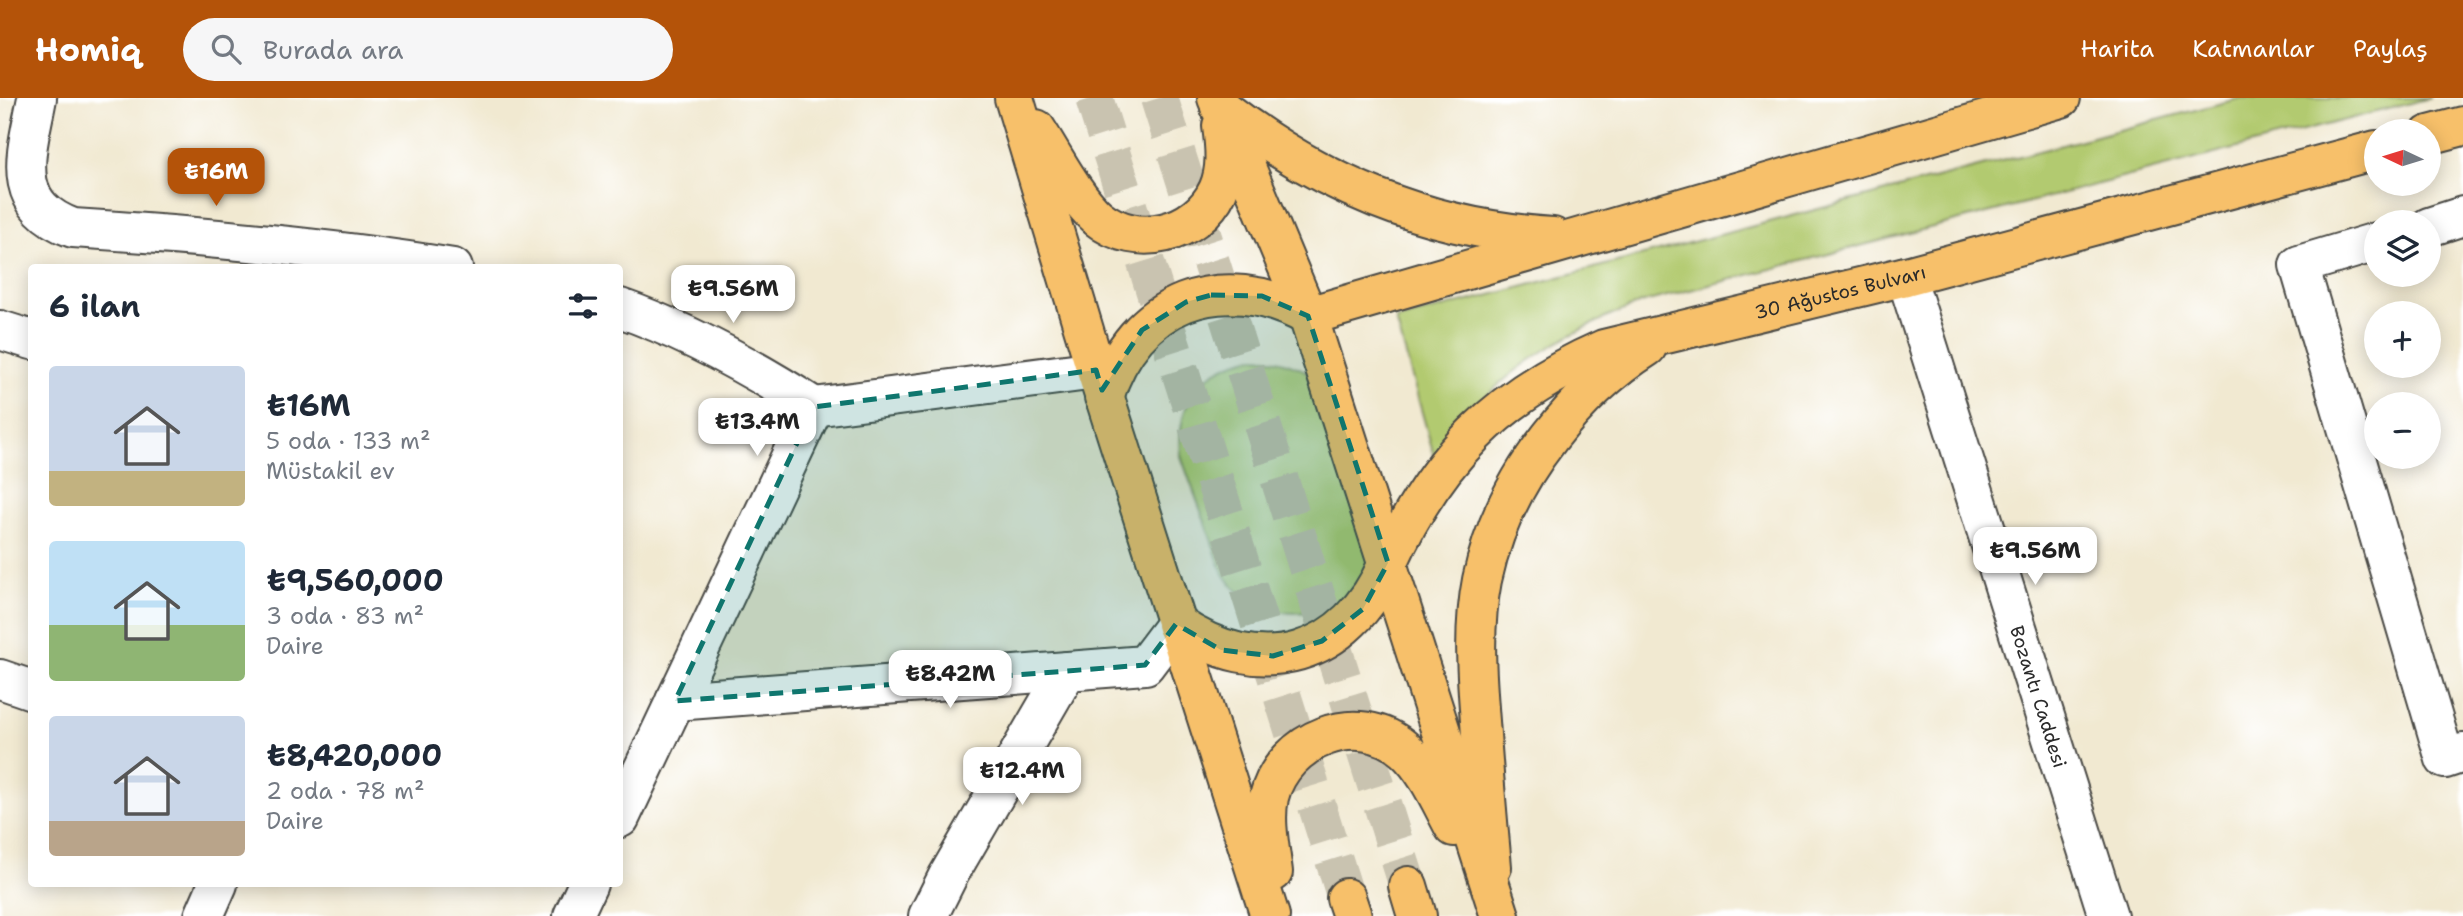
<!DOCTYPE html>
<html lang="tr">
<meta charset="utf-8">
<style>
body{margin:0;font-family:"Shantell Sans",sans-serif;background:#f6f6f7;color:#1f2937;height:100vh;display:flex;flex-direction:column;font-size:26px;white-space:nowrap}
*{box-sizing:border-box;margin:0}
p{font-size:23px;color:#747a83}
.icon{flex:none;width:38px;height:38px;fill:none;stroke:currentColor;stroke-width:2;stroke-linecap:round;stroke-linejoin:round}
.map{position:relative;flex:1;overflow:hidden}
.panel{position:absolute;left:28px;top:166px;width:595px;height:623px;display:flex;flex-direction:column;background:#fff;border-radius:7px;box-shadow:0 4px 18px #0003}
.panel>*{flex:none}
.needle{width:46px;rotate:274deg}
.buttons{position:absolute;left:2364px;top:21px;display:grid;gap:14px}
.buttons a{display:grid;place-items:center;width:77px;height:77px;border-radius:50%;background:#fff;box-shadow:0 4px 18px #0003;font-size:35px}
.price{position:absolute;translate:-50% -60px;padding:0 16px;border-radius:14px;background:#fff;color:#222;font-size:23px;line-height:46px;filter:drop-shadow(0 2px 4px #0008)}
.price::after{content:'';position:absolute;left:50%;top:42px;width:21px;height:16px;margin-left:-10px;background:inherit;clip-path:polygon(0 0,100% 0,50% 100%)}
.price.current{background:#b45309;color:#fff}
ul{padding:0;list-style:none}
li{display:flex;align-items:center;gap:21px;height:175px;padding:0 21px}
li span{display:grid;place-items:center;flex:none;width:196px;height:140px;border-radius:7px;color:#555}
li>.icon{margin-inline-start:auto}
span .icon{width:84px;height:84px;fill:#fffc;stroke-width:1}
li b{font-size:30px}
h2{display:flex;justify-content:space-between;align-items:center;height:84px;padding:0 21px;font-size:30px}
header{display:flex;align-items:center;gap:42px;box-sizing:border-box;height:98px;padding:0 35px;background:#b45309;color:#fff}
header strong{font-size:33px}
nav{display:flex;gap:38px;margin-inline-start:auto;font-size:24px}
.search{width:490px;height:63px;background:#f6f6f7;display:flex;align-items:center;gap:18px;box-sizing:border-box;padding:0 24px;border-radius:38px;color:#747a83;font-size:26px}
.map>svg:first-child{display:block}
.green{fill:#b2ca6f;stroke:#6e7a4d;stroke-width:2}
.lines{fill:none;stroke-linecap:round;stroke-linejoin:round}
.highway-tunnel{stroke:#c9c3b0;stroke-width:38;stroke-dasharray:38 19;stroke-linecap:butt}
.minor-casing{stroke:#494844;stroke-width:42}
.major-casing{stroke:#494844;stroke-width:42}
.highway-casing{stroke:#494844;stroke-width:42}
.minor{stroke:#fff;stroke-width:38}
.major{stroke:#f7c06b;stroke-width:38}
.highway{stroke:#f7c06b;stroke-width:38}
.marked{fill:#0f766e;fill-opacity:0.2;stroke:#0f766e;stroke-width:5;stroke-dasharray:14 9;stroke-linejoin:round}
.labels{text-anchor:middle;stroke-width:5;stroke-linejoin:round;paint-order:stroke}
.street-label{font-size:19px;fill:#2b2b2b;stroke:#fff}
</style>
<header>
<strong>Homiq</strong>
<div class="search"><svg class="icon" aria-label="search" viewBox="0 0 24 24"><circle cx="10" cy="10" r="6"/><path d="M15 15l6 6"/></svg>Burada ara</div>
<nav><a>Harita</a><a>Katmanlar</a><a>Paylaş</a></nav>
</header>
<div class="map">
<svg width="2463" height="818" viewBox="0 0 2463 818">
<rect width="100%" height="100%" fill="#fff"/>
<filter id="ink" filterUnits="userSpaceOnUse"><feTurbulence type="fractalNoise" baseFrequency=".0143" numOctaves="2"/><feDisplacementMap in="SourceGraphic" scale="14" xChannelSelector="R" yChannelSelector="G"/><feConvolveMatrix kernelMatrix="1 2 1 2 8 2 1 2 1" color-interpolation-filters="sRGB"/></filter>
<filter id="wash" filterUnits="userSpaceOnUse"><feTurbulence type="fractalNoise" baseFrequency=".00686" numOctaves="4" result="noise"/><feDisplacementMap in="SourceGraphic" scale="28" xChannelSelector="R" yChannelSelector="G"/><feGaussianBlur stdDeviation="1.57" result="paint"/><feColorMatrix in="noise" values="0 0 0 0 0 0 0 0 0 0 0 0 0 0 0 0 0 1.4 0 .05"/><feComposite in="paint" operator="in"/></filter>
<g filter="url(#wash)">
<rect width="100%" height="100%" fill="#f1e9d1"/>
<!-- green -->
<g class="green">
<path d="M2241,0h189l-786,204c-65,25 -126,57 -172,110 -13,15 -25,31 -37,47l-39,-139z"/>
<path d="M1254,259c20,1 35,5 53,15l65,187c-7,11 -14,26 -24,35 -37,31 -96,23 -122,-17 -7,-10 -10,-24 -14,-35 -10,-29 -21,-57 -31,-86 -5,-54 19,-88 73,-99z"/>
</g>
</g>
<g filter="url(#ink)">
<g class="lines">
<!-- highway-tunnel -->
<g class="highway-tunnel">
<path d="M1094,0l252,800"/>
<path d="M1159,0l249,788"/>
</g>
<!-- minor casing -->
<g class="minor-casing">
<g id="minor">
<path d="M37,0c-10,54 -30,106 36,130 128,8 254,19 380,40"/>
<path d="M2429,129l34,-11"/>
<path d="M2376,144l-77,23 146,494 18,-6"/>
<path id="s1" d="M1906,178l202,640"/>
<path d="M620,210c69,24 133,60 194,99"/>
<path d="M0,232l32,10"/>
<path d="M0,581l32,11"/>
<path d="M675,603l470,-36 31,-41"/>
<path d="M620,720l194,-411 282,-37"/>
<path d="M204,818l14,-32"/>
<path d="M573,818l15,-32"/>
<path d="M928,818l20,-40 119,-205"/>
</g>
</g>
<!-- major casing -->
<g class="major-casing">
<g id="major">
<path d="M1220,9c100,77 206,122 333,130"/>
<path d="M2429,37l34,-9"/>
<path d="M1308,218l753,-218"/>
<path id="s2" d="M1388,465c48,-105 109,-167 216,-214l302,-73 470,-126"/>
<path d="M1492,769c-4,-45 -8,-89 -11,-133 -4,-50 -9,-104 1,-154 11,-52 35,-101 68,-143 27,-35 59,-66 97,-90"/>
</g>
</g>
<!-- highway casing -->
<g class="highway-casing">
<g id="highway">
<path d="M1014,0l82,272 174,546"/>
<path d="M1217,0l91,218 192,600"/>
<path d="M1036,31c17,26 39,69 62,89 38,31 99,17 120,-28 9,-20 7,-42 4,-64"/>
<path d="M1104,299c30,-96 117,-129 204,-81"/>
<path d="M1176,526c84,59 172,33 212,-61"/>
<path d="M1273,774c-3,-24 -9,-51 -4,-75 14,-57 89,-89 136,-47 22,20 35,51 49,77"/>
<path d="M1408,788l9,30"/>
<path d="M1346,800l6,18"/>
</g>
</g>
<!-- minor -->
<use href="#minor" class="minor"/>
<!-- major -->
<use href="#major" class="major"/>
<!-- highway -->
<use href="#highway" class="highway"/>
</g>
</g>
<!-- marked area -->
<path class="marked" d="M1211,197l51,1 46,20 80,247 -25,46 -41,32 -49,15 -52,-6 -45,-26 -31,41 -470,36 139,-294 282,-37 6,20 40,-60 44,-28z"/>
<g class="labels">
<!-- street labels -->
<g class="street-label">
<text dy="7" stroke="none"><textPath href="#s2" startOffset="555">30 Ağustos Bulvarı</textPath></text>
<text dy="7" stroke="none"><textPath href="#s1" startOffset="441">Bozantı Caddesi</textPath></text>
</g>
</g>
</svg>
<div class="buttons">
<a><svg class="needle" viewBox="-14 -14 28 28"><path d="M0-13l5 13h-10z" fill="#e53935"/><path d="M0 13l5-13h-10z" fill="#747a83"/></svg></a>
<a><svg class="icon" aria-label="layers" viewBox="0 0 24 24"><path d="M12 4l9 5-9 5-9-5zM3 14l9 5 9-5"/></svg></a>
<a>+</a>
<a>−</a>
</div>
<b class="price current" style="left:216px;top:110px">₺16M</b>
<b class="price" style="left:733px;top:227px">₺9.56M</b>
<b class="price" style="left:757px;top:360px">₺13.4M</b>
<b class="price" style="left:2035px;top:489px">₺9.56M</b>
<b class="price" style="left:950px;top:612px">₺8.42M</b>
<b class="price" style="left:1022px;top:709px">₺12.4M</b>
<section class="panel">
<h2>6 ilan<svg class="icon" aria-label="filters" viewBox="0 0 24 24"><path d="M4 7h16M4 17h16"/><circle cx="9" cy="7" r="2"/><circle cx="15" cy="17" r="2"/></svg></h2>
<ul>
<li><span style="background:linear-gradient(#c9d6e8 75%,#c2b280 0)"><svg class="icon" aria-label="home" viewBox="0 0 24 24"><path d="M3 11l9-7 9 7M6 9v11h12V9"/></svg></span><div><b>₺16M</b><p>5 oda · 133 m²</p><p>Müstakil ev</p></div></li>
<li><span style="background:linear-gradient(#bfe0f5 60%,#8fb573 0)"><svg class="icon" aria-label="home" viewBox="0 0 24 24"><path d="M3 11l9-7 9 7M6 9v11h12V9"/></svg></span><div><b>₺9,560,000</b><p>3 oda · 83 m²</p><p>Daire</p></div></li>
<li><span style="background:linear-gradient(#c9d6e8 75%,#b9a48a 0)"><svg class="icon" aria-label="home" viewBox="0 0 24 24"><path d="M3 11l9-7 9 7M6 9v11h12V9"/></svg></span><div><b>₺8,420,000</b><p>2 oda · 78 m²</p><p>Daire</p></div></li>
</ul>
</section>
</div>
